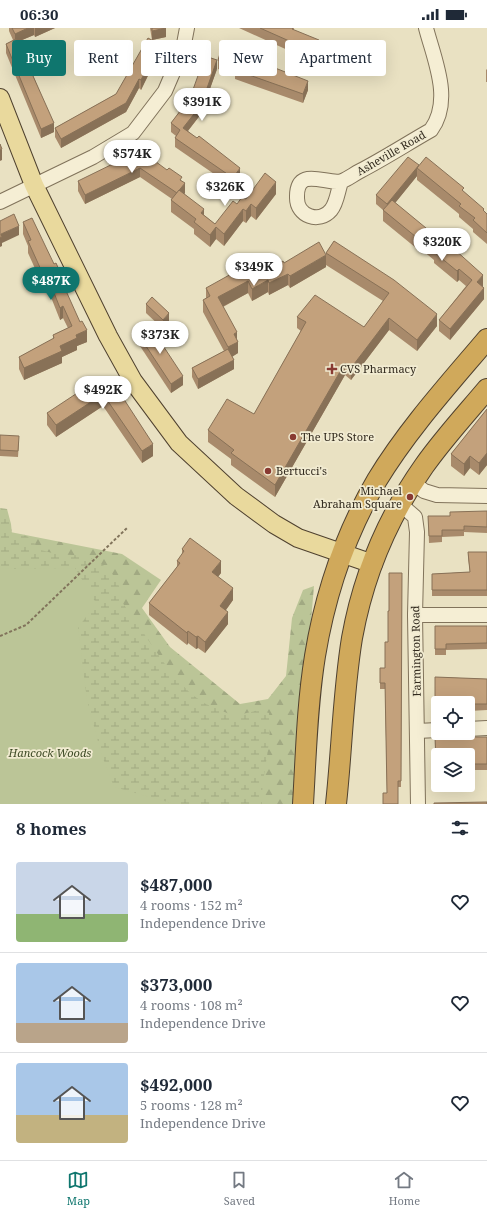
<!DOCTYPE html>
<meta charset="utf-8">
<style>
body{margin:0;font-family:"Noto Serif",serif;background:#f6f6f7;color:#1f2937;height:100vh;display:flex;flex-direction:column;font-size:15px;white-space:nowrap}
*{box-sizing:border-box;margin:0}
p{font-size:13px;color:#747a83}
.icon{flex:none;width:22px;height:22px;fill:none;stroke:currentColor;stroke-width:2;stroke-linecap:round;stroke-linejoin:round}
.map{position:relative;height:776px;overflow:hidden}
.drawer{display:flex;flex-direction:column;background:#fff;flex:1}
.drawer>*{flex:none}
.hud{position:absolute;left:12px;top:12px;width:463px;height:36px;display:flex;gap:8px}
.controls{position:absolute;left:431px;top:668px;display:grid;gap:8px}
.controls a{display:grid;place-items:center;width:44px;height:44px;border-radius:4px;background:#fff;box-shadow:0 4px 16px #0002;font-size:20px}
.price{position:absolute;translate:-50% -34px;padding:0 9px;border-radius:14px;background:#fff;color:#222;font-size:13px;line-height:26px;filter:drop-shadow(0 1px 2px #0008)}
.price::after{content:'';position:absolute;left:50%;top:24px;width:12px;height:9px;margin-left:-6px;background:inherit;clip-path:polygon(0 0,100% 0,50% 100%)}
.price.current{background:#0f766e;color:#fff}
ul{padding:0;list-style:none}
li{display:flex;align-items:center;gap:12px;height:100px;padding:0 16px}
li+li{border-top:1px solid #e0e1e3}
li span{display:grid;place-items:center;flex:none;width:112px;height:80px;border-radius:4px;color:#555}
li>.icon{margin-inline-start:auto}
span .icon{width:48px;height:48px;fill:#fffc;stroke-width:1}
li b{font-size:17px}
h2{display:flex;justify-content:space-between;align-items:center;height:48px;padding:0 16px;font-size:17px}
.chip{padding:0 14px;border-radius:4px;background:#fff;box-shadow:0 4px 16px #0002;font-size:14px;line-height:36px}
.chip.current{background:#0f766e;color:#fff}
.status{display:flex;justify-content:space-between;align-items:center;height:28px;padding:0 20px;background:#fff;direction:ltr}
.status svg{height:11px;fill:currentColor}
.tabs{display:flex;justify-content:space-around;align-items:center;height:56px;border-top:1px solid #e0e1e3;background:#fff;font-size:11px;color:#747a83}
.tabs a{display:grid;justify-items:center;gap:2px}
.tabs .current{color:#0f766e}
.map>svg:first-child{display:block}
.forest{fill:url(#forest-firs)}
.wetland{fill:url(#wetland-marsh)}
.park{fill:#bbc597}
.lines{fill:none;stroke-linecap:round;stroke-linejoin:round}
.minor-casing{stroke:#81735b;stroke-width:16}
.major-casing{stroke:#4f412f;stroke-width:20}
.highway-casing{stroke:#4f412f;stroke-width:22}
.path{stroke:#81735b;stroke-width:2;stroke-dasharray:3 2;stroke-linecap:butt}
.minor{stroke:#f5eed4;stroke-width:14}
.major{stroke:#e9d99d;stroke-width:18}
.highway{stroke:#d0a95b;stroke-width:20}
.wall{fill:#a88a6b}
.shaded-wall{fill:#887157}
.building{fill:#c3a17c;stroke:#887157}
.poi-dot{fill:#893a32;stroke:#f1ebd1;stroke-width:1.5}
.labels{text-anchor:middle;stroke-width:3.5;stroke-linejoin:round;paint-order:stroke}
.street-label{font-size:11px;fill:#322a1e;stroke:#f1ebd1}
.poi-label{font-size:11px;fill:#322a1e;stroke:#f1ebd1;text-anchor:start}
.park-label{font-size:11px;font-style:italic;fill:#3f4c27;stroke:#f1ebd1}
</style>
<div class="status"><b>06:30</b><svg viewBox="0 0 49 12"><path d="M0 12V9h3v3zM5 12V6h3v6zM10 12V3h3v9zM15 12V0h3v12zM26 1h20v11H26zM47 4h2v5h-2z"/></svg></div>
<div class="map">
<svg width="487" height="776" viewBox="0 0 487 776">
<defs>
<pattern id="forest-firs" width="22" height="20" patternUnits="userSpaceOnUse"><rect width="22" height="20" fill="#bbc597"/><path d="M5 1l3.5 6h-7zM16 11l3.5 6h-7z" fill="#a1a982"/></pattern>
<pattern id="wetland-marsh" width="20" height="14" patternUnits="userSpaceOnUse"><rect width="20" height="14" fill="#bbc597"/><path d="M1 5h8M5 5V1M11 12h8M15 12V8" fill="none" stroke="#a1a982"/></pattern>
</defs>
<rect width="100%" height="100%" fill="#e9e1c2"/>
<!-- forest -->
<path class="forest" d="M0,502l122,24 39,26 -19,28 28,39 70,57 28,-5 18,-23 6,-58 11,-28 11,-4 -19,218h-295z"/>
<!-- wetland -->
<path class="wetland" d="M0,480l7,1 4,15 1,10 15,2 14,14 15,4 32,2 18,11 8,9 5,10 3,16 47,68 22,24 15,10 28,12 25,-6 10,3c4,31 -8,61 -7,91h-170l-92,-168z"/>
<!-- park -->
<path class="park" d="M75,540l21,35 -18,25 9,72 14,53 13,34 61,17h-175v-235z"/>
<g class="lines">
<!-- minor casing -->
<g class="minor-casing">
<g id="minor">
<path d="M341,154c-3,8 -4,21 -10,28 -12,14 -34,6 -34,-12 -1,-34 31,-12 45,-17 6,-2 12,-7 18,-10 25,-13 48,-28 71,-41 22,-30 3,-71 -5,-102"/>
<path d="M0,174l93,-45 40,-24 32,-42 18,-42 4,-21"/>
<path d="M413,454l11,9 13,4 50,1"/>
<path d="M400,476l15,13 2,15 -2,83 3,189"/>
<path d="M415,587h72"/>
<path d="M468,701l19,-1"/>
<path d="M417,703l21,-1"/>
</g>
</g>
<!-- major casing -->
<g class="major-casing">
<path id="major" d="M0,70l34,87 74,151 25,45 46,62 57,53 38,28 24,14 75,26"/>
</g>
<!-- highway casing -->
<g class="highway-casing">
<g id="highway">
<path d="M303,776c3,-49 4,-99 12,-148 10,-61 31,-123 62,-176 31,-51 72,-96 110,-141"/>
<path d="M336,776c6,-55 7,-111 16,-166 11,-61 36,-121 72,-172 19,-27 42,-52 63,-77"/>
</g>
</g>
<!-- path -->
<path class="path" d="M0,608l26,-11 101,-97"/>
<!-- minor -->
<use href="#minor" class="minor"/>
<!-- major -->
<use href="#major" class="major"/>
<!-- highway -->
<use href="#highway" class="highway"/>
</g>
<!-- wall -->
<g class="wall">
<path d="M9,0h46l-20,9 -1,-2 -17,7 11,25 7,13 19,52 -13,6 -35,-85v-9l7,-4 -4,-9z"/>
<path d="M150,0h16v9l-14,3z"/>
<path d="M239,0h55v2l25,19 -5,13z"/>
<path d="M159,25l-18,37 -2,-2 -13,24 -65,36 -6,-11v-9l61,-34z"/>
<path d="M218,32l90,30 -5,13 -68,-24v-3l-17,-7z"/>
<path d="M217,41l-16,45 -13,17 52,46 -7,10 -58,-40v-9l1,-2 -5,-4v-9l19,-25z"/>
<path d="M487,41v13h-1v-12z"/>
<path d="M130,135l52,18 3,12 -1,1 20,21 11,9 22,-20 9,-5 30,-5 -20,26 -5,-4 -5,7 -3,-2 -19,25 -8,-7 -6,8 -16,-13v-5l-23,-17v-12l1,-1 -32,-22 -55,27 -7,-13v-10z"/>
<path d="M419,138l45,26 23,22v30l-14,-12v-3l-14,-12v-3l-42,-34v-4l-22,27 88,83 1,13 -34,41 -11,-9v-11l27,-34 -7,-6 -2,2 -23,-19v-3l-12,-10 -1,2 -38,-31v-11l-7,-6v-9z"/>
<path d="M23,194l31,42 10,23 23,55 -10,4v4l-15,7v6l-38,17 -5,-11v-12l34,-18v-4l15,-7 -5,-10 -3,2 -15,-38 -3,2 -14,-31v-7l-5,-12z"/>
<path d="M334,213l103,85 -20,25 -28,-21 -38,50 -6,-5 -70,122 -44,-32v-6l-23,-17v-12l46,-16 47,-83 -4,-3v-11l67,10 19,-26 -57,-36v-12z"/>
<path d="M284,235l42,4 -36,21 -2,-3 -19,10 -1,-3 -16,9 -4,-8 -25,14 14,32 1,14 -6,4 2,12 -36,20 -6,-12v-9l32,-17 -21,-39v-12l3,-1v-11l40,-11z"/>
<path d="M146,276l23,18 -6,7 -17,-16z"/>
<path d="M138,306l45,51 -12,8 -33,-50z"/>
<path d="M104,362l49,66 -11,7 -39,-57 -47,31 -9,-12v-12z"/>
<path d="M487,381v56l-8,10 -9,-7 -6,8 -13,-10v-12z"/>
<path d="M0,407l19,7 -1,15 -18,-1z"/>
<path d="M487,483v22l-23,-1v4l-22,1v5l-13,1 -1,-27h22z"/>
<path d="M182,521l39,24 -3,4 15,23 -7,10 2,14 -23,29 -7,-5 -2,1 -8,-6 -1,2 -38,-30v-12l28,-36v-6l5,-6z"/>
<path d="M468,524h19v44h-55v-22l38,-2 -2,-14z"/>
<path d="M402,545l-1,214h-3l-11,6 -2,-104h-5v-21h5l3,-26 1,-31z"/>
<path d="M435,598h52v23l-41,1v5h-11z"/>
<path d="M435,649l52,2v31l-18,1v2h-1v-10h-30v9h-3z"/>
<path d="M435,709h52v33h-19v-15h-30v15h-2z"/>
</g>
<!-- shaded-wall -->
<g class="shaded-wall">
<path d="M28,0h6v7l-19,8v-9z"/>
<path d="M35,0h20l-20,9z"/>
<path d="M166,0v9l-14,3v-9z"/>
<path d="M319,12v9l-5,13v-10z"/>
<path d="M159,16v9l-18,37v-10z"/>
<path d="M217,32v9l-16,45 -18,23v-9z"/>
<path d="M139,51v9l-13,24 -65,36v-9z"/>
<path d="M308,53v9l-5,13v-9z"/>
<path d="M54,95v9l-13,6v-9z"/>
<path d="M2,121v11l-2,1v-11z"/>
<path d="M419,137v4l-2,-1v8l-30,37v-9z"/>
<path d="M140,140v9l-55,27v-9z"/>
<path d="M240,140v9l-7,10v-9z"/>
<path d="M276,154v12l-20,26v-12z"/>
<path d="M185,155v10l-8,10v-10z"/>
<path d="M251,176v12l-5,7v-12z"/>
<path d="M204,181v12l-3,-8z"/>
<path d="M243,181v12l-19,25v-12z"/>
<path d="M19,198v9l-17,8v3l-2,1v-9l1,-4z"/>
<path d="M216,199v12l-6,8v-12z"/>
<path d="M422,211v11l-1,2v-11z"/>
<path d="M326,227v12l-36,21v-12z"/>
<path d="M459,241v11l-2,2v-11z"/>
<path d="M45,242v12l-3,2v-12z"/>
<path d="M288,246v11l-19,10v-12z"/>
<path d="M483,247v11l-6,7v-11z"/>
<path d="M268,252v12l-16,9v-12z"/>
<path d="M248,253v12l-30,16v-12z"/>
<path d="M484,260v11l-34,41v-11z"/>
<path d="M63,278v12l-3,2v-12z"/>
<path d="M169,285v9l-6,7v-9z"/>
<path d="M437,286v12l-20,25v-11z"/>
<path d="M389,290v12l-38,50v-12z"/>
<path d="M87,302v12l-10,4v4l-15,7v6l-38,17v-12l36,-22 16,-11z"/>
<path d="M237,304v10h1v11l-10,6v-12l6,-13z"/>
<path d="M234,332v9l-36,20v-10z"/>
<path d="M345,335v12l-70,122v-12z"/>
<path d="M183,348v9l-12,8v-9z"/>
<path d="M103,366v12l-47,31v-12z"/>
<path d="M153,416v12l-11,7v-12z"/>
<path d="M487,425v12l-8,10v-12z"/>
<path d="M470,428v12l-6,8v-12z"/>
<path d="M221,533v12l-9,11v-12z"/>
<path d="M233,560v12l-13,18v-12z"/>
<path d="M228,584v12l-23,29v-11z"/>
<path d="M188,603v12l-1,2v-12z"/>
<path d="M198,608v12l-2,1v-12z"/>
</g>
<!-- building -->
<g class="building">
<path d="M12,0h16l-13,6z"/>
<path d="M152,0h14l-14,3z"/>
<path d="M260,0h33l-1,1 27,11 -5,12z"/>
<path d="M148,10l11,6 -18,36 -2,-1 -13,24 -65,36 -6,-11 61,-34z"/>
<path d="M16,11l12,28 3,-1 4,9 -2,1 21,47 -13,6 -35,-85z"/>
<path d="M222,19l86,34 -5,13 -68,-24 1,-3 -18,-7z"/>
<path d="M205,28l12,4 -16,45 -18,23 14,10 2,-2 41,32 -7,10 -58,-40 5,-8 -9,-7 19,-25z"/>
<path d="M0,116l2,5 -2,1z"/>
<path d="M140,122l27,20 2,-2 13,9 -2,3 5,3 -8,10 -37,-25 -55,27 -7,-14 49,-24 3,6z"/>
<path d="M408,129l11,8 -32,39 -11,-9z"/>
<path d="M426,129l38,31 -2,2 22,19 -1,1 4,4v19l-14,-13 2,-2 -16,-12 2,-2 -44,-36z"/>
<path d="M265,145l11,9 -20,26 -5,-4 -5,7 -3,-2 -19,25 -8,-7 -6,8 -16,-13 2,-3 -25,-19 8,-10 25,19 -3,4 14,11 18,-23 4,3 5,-7 4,2z"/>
<path d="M392,172l51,42 1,-2 39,35 -6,7 7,6 -34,41 -11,-9 33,-40 -13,-11 -2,2 -23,-19 1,-2 -13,-11 -1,2 -38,-31z"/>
<path d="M14,186l5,12 -18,8 1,3 -2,1v-17z"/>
<path d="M32,190l22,46 2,-1 8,18 -2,1 18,40 2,-1 5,9 -11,5 1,3 -17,8 2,5 -38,17 -5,-11 35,-19 -1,-3 19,-9 -9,-20 -3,2 -15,-38 -3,2 -14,-31 3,-1 -8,-18z"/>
<path d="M334,213l60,39 43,34 -20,26 -28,-22 -38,50 -6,-5 -70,122 -44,-32 3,-3 -26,-20 19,-31 27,15 52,-92 -9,-5 18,-22 49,32 25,-34 -63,-40z"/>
<path d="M319,214l7,13 -36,21 -2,-2 -19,9 -1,-3 -16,9 -4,-8 -30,16 19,35 -3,2 4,8 -10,5 -25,-47 7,-4 -4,-8 36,-20 4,9 19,-10 2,3 16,-9 1,2z"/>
<path d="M152,269l17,16 -6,7 -17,-16z"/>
<path d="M150,298l33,50 -12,8 -33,-50z"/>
<path d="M228,321l6,11 -36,19 -6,-11z"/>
<path d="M97,352l7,10 10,-6 39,60 -11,7 -39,-57 -47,31 -9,-12z"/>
<path d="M487,381v44l-8,10 -9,-7 -6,8 -13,-10z"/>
<path d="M0,407l19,1 -1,15 -18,-1z"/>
<path d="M487,483v16l-23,-1v4h-22v6h-13l-1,-20h22v-4z"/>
<path d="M190,510l31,23 -9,11 21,16 -13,18 8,6 -23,30 -7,-6 -2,1 -8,-6 -1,2 -38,-30 31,-40 -3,-2 7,-10 -2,-2z"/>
<path d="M468,524h19v38h-55v-16l38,-2z"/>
<path d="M389,545h13l-1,208h-3v23h-15v-11h4l-2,-110h-5v-15h5v-26h3v-31h1z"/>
<path d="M435,598h52v17l-41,1v5h-11z"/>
<path d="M435,649l52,2v25h-18v3h-1v-4h-30v3l-3,-1z"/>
<path d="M435,709h52v27h-19v-9h-30v9h-2z"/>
<path d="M487,774v2h-53v-1z"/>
</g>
<!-- markers -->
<g class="poi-dot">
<path d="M330 335h4v4h4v4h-4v4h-4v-4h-4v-4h4z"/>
<circle cx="293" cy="409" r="4"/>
<circle cx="268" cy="443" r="4"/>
<circle cx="410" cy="469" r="4"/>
</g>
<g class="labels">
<!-- street labels -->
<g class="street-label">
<text transform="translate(391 125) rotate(-30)" y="4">Asheville Road</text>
<text transform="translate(416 623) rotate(-91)" y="4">Farmington Road</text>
</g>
<!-- poi labels -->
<g class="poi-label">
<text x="340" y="345">CVS Pharmacy</text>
<text x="301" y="413">The UPS Store</text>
<text x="276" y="447">Bertucci's</text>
<text x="402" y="467" text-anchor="end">Michael<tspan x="402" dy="13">Abraham Square</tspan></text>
</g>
<!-- park labels -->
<g class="park-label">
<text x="50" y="729">Hancock Woods</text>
</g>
</g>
</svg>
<div class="controls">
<a><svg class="icon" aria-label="locate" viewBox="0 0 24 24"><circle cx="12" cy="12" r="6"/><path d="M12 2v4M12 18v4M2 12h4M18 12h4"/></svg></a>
<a><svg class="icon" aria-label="layers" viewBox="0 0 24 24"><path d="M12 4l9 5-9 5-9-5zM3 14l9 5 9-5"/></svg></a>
</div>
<b class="price" style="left:202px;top:94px">$391K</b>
<b class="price" style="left:132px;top:146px">$574K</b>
<b class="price" style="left:225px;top:179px">$326K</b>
<b class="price" style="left:442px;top:234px">$320K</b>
<b class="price" style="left:254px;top:259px">$349K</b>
<b class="price current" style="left:51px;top:273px">$487K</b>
<b class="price" style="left:160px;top:327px">$373K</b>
<b class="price" style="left:103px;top:382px">$492K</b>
<div class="hud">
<a class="chip current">Buy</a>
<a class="chip">Rent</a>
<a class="chip">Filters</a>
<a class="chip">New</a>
<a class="chip">Apartment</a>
</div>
</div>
<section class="drawer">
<h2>8 homes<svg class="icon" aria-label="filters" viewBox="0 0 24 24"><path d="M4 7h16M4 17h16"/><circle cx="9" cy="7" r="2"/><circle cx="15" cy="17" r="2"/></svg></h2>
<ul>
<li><span style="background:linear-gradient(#c9d6e8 65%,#8fb573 0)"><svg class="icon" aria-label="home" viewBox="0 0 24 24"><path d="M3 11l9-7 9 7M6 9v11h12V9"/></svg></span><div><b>$487,000</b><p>4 rooms · 152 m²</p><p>Independence Drive</p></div><svg class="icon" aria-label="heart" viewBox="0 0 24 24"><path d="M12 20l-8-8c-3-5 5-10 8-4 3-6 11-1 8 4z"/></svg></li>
<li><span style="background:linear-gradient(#a9c7e8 75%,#b9a48a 0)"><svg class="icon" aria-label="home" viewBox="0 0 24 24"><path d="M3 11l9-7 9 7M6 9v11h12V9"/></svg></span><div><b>$373,000</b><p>4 rooms · 108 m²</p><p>Independence Drive</p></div><svg class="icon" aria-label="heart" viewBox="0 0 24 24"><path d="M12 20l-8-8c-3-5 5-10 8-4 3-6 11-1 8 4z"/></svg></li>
<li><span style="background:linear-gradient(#a9c7e8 65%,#c2b280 0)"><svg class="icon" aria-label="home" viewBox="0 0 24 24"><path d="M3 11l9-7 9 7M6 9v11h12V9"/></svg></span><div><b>$492,000</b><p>5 rooms · 128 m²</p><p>Independence Drive</p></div><svg class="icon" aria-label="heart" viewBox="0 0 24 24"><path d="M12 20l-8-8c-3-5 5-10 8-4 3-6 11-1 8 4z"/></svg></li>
</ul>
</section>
<nav class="tabs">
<a class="current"><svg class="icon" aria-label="map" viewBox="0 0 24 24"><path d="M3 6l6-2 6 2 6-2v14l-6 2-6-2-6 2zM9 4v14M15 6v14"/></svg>Map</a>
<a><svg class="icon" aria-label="saved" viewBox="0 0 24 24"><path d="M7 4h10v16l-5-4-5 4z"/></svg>Saved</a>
<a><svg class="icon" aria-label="home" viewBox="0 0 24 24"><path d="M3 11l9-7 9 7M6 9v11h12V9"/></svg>Home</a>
</nav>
